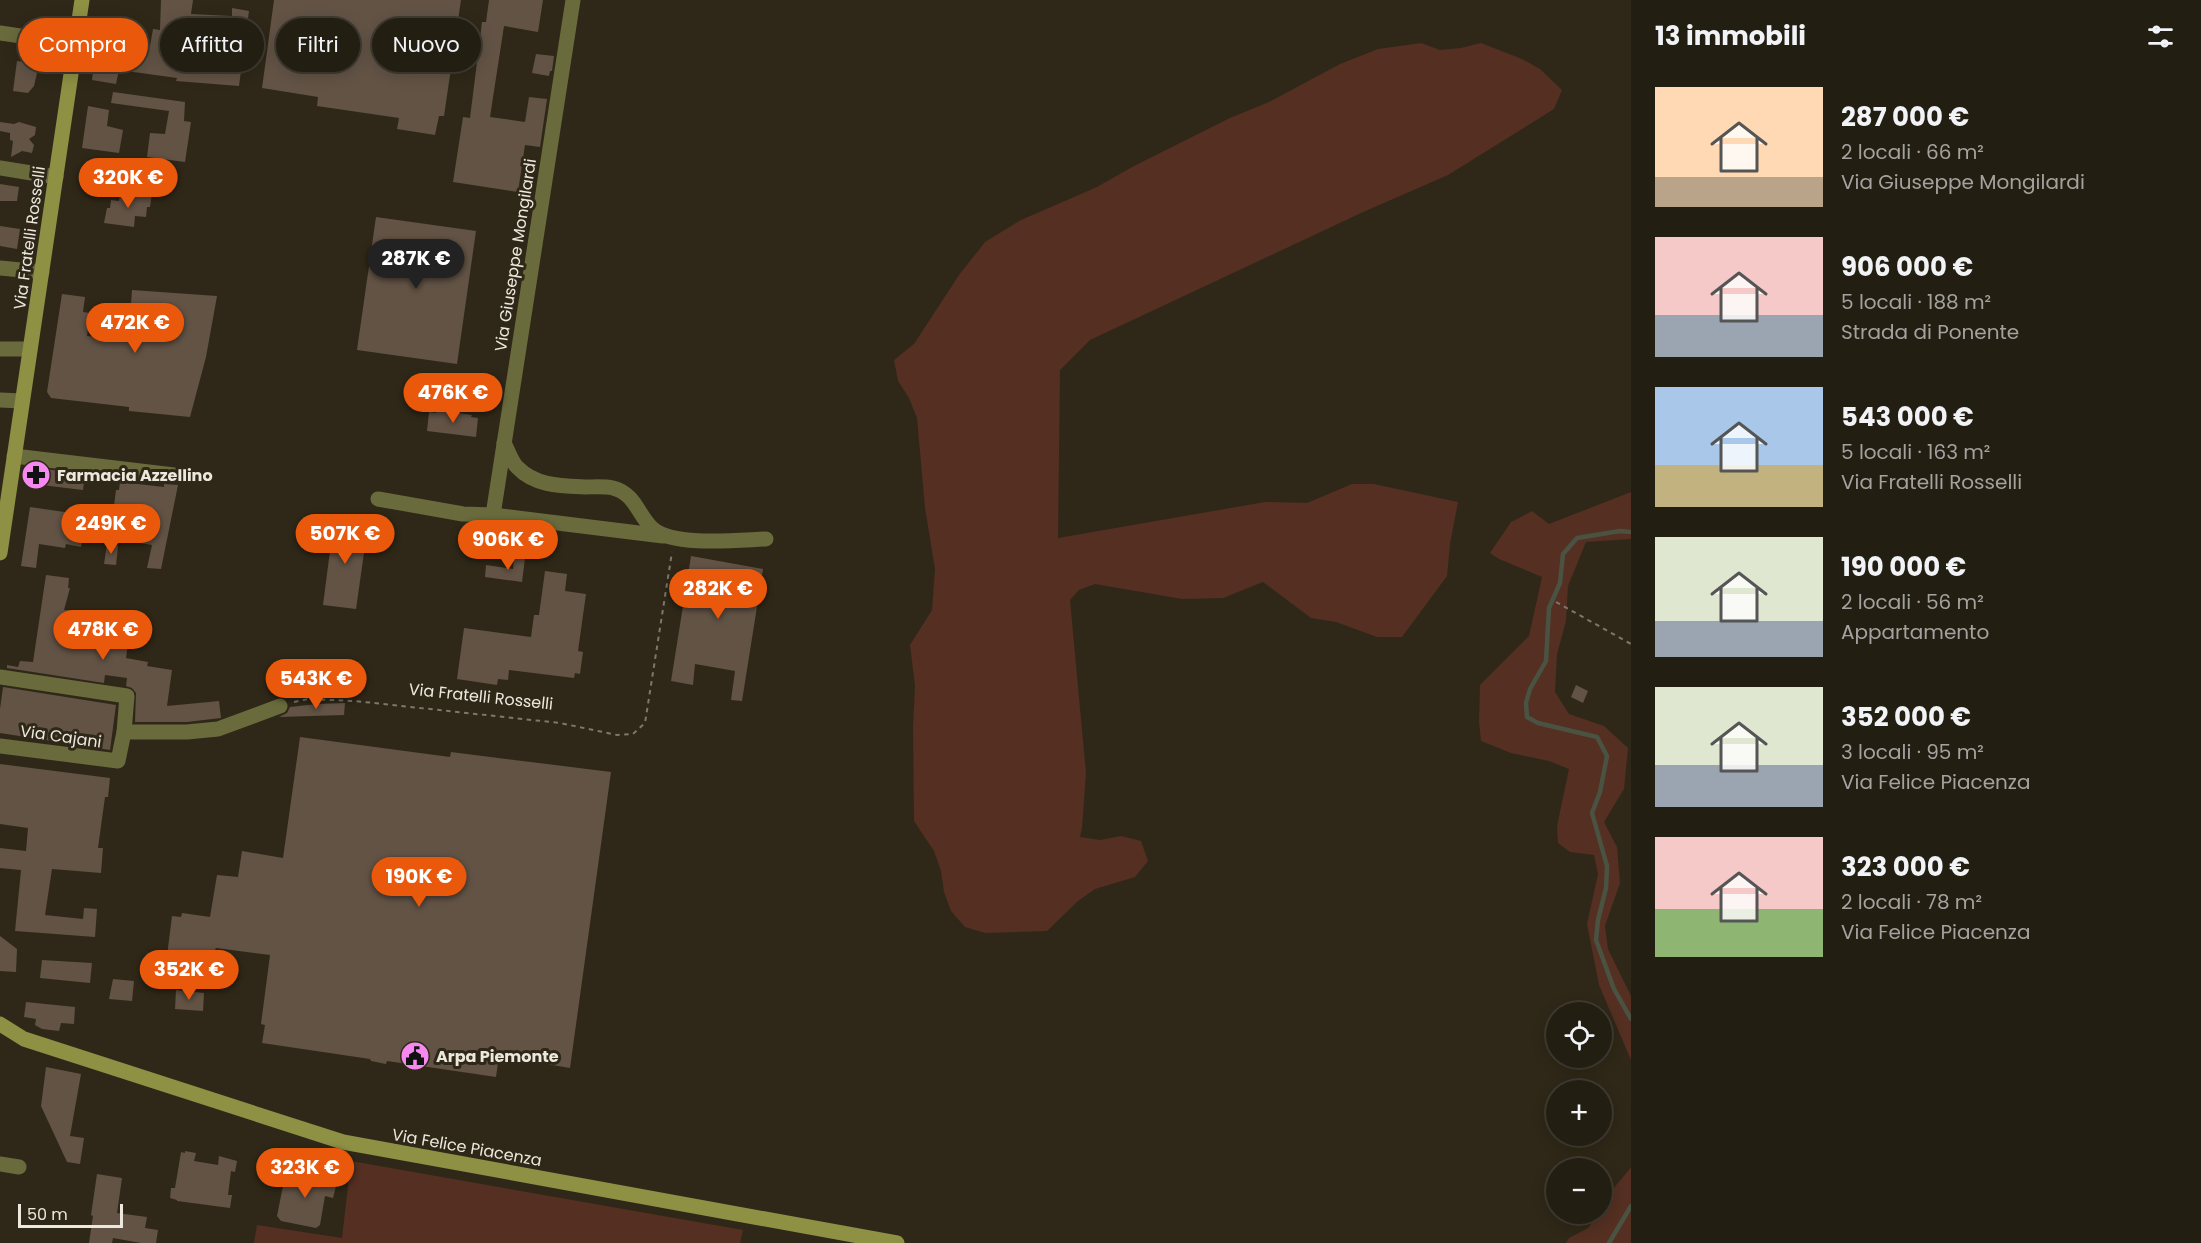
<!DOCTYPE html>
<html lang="it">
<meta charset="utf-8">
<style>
body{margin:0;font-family:Poppins,sans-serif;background:#2f2b20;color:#f1f3f6;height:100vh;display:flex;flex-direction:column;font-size:22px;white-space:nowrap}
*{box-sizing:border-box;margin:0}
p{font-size:20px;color:#a3a29f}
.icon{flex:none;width:33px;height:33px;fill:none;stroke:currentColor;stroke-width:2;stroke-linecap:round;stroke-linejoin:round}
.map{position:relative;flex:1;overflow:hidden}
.details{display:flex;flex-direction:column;background:#231e12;width:570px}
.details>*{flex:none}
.top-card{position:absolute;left:18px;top:18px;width:570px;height:54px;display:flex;gap:12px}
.controls{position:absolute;left:1546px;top:1002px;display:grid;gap:12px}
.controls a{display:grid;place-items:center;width:66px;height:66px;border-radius:50%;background:#231e12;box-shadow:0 3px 15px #0003,0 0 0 2px #403c32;font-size:30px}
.scale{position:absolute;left:18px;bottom:15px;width:105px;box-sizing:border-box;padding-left:6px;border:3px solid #ece8dd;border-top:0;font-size:16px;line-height:21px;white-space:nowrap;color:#ece8dd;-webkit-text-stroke:4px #2f2818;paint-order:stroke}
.price{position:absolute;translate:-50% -51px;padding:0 14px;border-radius:21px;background:#ea580c;color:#fff;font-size:20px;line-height:39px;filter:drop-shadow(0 2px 3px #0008)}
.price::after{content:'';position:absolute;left:50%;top:36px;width:18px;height:14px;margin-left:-9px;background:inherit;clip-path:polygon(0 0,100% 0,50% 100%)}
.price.selected{background:#222;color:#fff}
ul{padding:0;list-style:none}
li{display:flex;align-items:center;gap:18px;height:150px;padding:0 24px}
li span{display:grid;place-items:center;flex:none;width:168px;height:120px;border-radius:0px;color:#555}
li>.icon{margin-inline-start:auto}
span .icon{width:72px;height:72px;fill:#fffc;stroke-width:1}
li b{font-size:26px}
h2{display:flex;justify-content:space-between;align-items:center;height:72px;padding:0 24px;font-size:26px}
.tag{padding:0 21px;border-radius:27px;background:#231e12;box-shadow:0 3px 15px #0003,0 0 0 2px #403c32;font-size:21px;line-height:54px}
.tag.selected{background:#ea580c;color:#fff}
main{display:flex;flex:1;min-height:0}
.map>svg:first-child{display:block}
.green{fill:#542f22}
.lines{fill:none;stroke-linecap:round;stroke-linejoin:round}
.stream{stroke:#4a5342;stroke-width:4.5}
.building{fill:#625345}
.path{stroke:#7e786a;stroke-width:2;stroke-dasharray:4.5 4.5;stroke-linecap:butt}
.street{stroke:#696b3d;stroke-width:15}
.secondary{stroke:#8e9044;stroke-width:15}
.labels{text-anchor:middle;stroke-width:6;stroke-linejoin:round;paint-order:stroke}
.street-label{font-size:16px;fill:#ece8dd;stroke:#2f2818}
.poi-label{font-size:16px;font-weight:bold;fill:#ece8dd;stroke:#2f2818;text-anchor:start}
</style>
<main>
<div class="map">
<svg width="1631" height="1243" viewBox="0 0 1631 1243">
<rect width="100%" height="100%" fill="#2f2818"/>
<!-- green -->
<g class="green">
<path d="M1421,43l19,7 21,-2 20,-5 41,16 18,10 22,21 -8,19 -106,66 -87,38 -271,127 -30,30 -2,168 207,-36 42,1 45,-19h22l84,18 -8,42 -3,32 -45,61h-25l-41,-15 -25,-4 -48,-36 -40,16 -41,1 -87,-15 -16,6 -9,10 16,173 -4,55 -2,9 20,3 21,-4 20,5 7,20 -13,16 -40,12 -17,12 -31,30 -62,2 -20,-6 -14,-16 -7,-19 -3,-21 -7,-20 -20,-30 -1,-94 2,-41 -5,-41 22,-35 3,-41 -10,-61 -8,-90 -8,-20 -11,-17 -4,-21 20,-16 45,-69 26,-33 36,-22 76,-33 37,-21 96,-48 39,-16 71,-38 38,-15z"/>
<path d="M1631,492v47l-45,3 -18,44 -2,35 -9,33 -2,38 14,22 35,12 24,22 -4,41 -20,33 13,25 3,36 -15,43 3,23 23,47v64l-32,-75 -12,-61 11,-50 -4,-19 -24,-3 -12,-9 -1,-17 12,-57 -20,-8 -38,-8 -30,-12 -2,-19 1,-37 49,-49 13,-59 -43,-18 -9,-6 21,-31 21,-11 17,13z"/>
<path d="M351,1161l392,69 -3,13h-486l3,-18 85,13z"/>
<path d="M1631,1167v76h-65l3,-5 19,-10 11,-14h3c0,-17 20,-34 29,-47z"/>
</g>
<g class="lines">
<!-- stream -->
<g class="stream">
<path d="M1631,532l-11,-1 -43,7 -14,16 -3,29 -11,25 -3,53 -16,28 -4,14 1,14 11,6 59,14 10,19 -7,36 -8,21 15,53 -1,22 -8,32 -2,20 18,49 17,30"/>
<path d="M1609,1243l22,-37"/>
</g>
</g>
<!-- building -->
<g class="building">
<path d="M161,0h32l-2,14 41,2v-8l17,3 -10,75 -63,-5 1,-3 -58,-8 -3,14 -24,-4 5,-41 53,7 3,-17 7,1z"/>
<path d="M274,0h187l-17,116h-5l-4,19 -38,-6 2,-11 -82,-12 1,-9 -56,-9z"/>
<path d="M489,0h54l-5,32 -34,-6 -14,91 35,5 4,-25 18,2 -7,48 -15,-2 -7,47 -65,-10 10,-65 7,1 12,-96h4z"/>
<path d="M536,54l18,2 -2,15h-2l-1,5 -17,-3z"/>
<path d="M17,61l15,2v3l3,1v4l2,2 -3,13 -6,7 -15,-2z"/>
<path d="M113,92l72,10 -1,19 7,1 -6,40 -38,-5 3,-24 15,1 4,-23 -58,-8z"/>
<path d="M88,106l21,4 -2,16 16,4 -4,23 -37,-5z"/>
<path d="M0,122l14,2 5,-2 17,5 -1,8 -6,4 5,6 -2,8 -10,-2 -11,6 2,-16 -3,-1v-7l-10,-2z"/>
<path d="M0,184l19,3 -2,14h-17z"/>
<path d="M132,192l20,1 -2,14h-3l-1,10 -11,-1 -1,11 -30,-4 3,-15h3l1,-8 8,1 1,-7 12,1z"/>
<path d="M376,217l100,14 -19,133 -100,-14z"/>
<path d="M0,226l20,3 -3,20 -17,-3z"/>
<path d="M132,290l85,6 -11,61 -16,60 -61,-6v-4l-78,-9 -4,-6 15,-98 23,3 -2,15 7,1 -3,23 39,4 1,-10 2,1z"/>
<path d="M437,410l35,5 -1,2 7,1 -2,19 -49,-6 2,-19 7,1z"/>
<path d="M36,468l49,6 -2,16 -50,-6z"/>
<path d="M120,482l44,5v-3l14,1 -17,84 -14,-1 5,-23 -42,-7 6,-48h3z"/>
<path d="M30,507l48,7v3l7,1 -4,29 -15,-3 -1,4 -26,-4 -3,24 -15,-2z"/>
<path d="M334,520l34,5 -12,84 -33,-4z"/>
<path d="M107,544l11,2 -2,19 -12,-1z"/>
<path d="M514,556l11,2 -3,24 -37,-5 1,-12 27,4z"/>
<path d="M691,556l72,13 -21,132 -11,-1 4,-29 -40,-7 -2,21 -22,-4z"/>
<path d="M545,571l22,3 -2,17 21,3 -8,57 5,1 -3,22 -5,-1 -1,5 -65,-8 -1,10 -10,-1 -1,6 -40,-6 7,-51 67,9 3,-22h5z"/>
<path d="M46,575l23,3 -1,10h2l-6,22 28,3 -3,26 39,5 -2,14 22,4 -1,4 25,4 -5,36 52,-5 2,17 -34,4h-52l1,-29 -4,-5 -6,-2 1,-8 -22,-3 -1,8 -97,-15v-3l11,2 2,-6 13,1z"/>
<path d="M1576,685l12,6 -5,12 -12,-6z"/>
<path d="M3,687l113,18 -6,45 -110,-17v-24z"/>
<path d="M345,703l-1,12 -65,2 8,-4 3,-6 27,-3z"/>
<path d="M300,737l150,20 1,-5 160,20 -41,296 -71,-12 -3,21 -109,-16 -1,3 -15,-3 -1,-2 -108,-16 3,-18 -4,-1 9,-69 -54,-7 -6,12 -43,-4 5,-40 9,1 1,-4 28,4 7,-42 21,2 4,-26 41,7z"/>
<path d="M0,764l110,14 -2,19h-3l-7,51h5l-2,25 -49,-4 -7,46 38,4 1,-11 13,1 -2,28 -80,-6 6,-61 -21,-2v-20l26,3 2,-23 -28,-4z"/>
<path d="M0,936l17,13 -1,23 -16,-1z"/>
<path d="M42,960l50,3 -2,20 -50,-5z"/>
<path d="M113,979l21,2 -2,20 -23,-2z"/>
<path d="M176,990l28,3 -1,18 -28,-2z"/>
<path d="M26,1002l49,5 -1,17 -13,-1 -2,8 -17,-2 -7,-4 1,-6 -12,-2z"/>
<path d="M46,1067l35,7 -11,62 14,2 -4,26 -13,-2 -26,-56z"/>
<path d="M185,1151l11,2 -2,8 24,4 1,-9 18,5 -2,11 -4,-1 -3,24h4l-2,13 -53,-7v-1l-7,-2 1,-10h4l6,-36 4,1z"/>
<path d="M289,1172l36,5 12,5 -4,16 -8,-2 -5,29 -4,3 -35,-7 -4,-5 8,-40z"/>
<path d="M97,1174l25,4 -5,35 30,4 -2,11 13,2 -2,13h-15l-28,-5 -1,5h-23l4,-27 -2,-1z"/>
</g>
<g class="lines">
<!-- path -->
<g class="path">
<path d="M1556,602l75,42"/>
<path d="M294,702l14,-3 47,2 205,22 57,12 16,-1 12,-11 27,-171"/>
</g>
<!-- street -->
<g class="street">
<path d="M0,33l75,11"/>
<path d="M0,168l56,9"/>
<path d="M0,268l42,4"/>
<path d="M0,349h30"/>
<path d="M0,400l22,1"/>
<path d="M504,443c4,7 7,18 13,24 18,19 44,19 68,20 9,0 19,-1 28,1 23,6 25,28 40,41 21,18 86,11 113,10"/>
<path d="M14,456l160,19"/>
<path d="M378,499l85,15 30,1 170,21"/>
<path d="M493,515l80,-515"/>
<path d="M0,677l127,19 -3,36 -6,29 -118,-15"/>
<path d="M124,732h63l31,-3 62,-23"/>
<path d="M0,1164l19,3"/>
</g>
<!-- secondary -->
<g class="secondary">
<path d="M0,553l82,-553"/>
<path d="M0,1024l24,15 319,103 554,101"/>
</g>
</g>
<!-- icons -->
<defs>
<g id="pharmacy-disc" transform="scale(1.5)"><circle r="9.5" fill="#f589ef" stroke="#2f2818"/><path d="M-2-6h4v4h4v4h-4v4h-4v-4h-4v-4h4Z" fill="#111"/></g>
<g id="civic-disc" transform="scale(1.5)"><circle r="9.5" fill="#f589ef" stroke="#2f2818"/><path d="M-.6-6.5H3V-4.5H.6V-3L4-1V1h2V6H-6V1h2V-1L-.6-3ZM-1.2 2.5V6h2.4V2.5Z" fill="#111"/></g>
</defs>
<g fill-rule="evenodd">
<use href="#pharmacy-disc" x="36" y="475"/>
<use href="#civic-disc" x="415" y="1056"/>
</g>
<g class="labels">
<!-- street labels -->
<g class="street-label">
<text transform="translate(29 238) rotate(-82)" y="6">Via Fratelli Rosselli</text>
<text transform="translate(515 255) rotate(-81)" y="6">Via Giuseppe Mongilardi</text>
<text transform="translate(481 696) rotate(6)" y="6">Via Fratelli Rosselli</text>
<text transform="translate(61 736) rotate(8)" y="6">Via Cajani</text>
<text transform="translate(467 1147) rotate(10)" y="6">Via Felice Piacenza</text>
</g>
<!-- poi labels -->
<g class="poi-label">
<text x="57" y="481">Farmacia Azzellino</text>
<text x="436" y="1062">Arpa Piemonte</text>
</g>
</g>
</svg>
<div class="controls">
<a><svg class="icon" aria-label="locate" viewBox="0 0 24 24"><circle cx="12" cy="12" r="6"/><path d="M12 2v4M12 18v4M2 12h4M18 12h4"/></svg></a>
<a>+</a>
<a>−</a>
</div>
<div class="scale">50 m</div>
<b class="price" style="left:128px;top:209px">320K €</b>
<b class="price selected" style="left:416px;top:290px">287K €</b>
<b class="price" style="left:135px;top:354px">472K €</b>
<b class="price" style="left:453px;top:424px">476K €</b>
<b class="price" style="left:111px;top:555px">249K €</b>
<b class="price" style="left:345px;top:565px">507K €</b>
<b class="price" style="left:508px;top:571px">906K €</b>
<b class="price" style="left:718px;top:620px">282K €</b>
<b class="price" style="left:103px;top:661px">478K €</b>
<b class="price" style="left:316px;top:710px">543K €</b>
<b class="price" style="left:419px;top:908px">190K €</b>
<b class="price" style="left:189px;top:1001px">352K €</b>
<b class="price" style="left:305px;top:1199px">323K €</b>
<div class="top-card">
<a class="tag selected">Compra</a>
<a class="tag">Affitta</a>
<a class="tag">Filtri</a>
<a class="tag">Nuovo</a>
</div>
</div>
<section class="details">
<h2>13 immobili<svg class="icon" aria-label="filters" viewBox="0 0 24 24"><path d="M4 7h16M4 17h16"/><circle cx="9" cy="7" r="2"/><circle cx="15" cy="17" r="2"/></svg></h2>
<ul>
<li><span style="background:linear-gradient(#ffd9b3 75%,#b9a48a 0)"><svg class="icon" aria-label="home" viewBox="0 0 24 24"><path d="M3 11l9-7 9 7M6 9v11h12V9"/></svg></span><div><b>287 000 €</b><p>2 locali · 66 m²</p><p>Via Giuseppe Mongilardi</p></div></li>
<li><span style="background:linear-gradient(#f6c9c9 65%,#9aa5b1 0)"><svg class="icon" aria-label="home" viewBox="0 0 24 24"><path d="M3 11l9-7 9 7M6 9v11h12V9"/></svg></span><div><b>906 000 €</b><p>5 locali · 188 m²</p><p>Strada di Ponente</p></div></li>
<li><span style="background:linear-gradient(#a9c7e8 65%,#c2b280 0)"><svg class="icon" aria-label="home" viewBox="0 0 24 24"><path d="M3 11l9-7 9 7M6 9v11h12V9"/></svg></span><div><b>543 000 €</b><p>5 locali · 163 m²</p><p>Via Fratelli Rosselli</p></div></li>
<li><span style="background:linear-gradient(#dfe7d0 70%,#9aa5b1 0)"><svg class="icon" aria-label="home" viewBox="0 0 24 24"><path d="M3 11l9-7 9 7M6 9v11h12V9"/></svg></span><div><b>190 000 €</b><p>2 locali · 56 m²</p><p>Appartamento</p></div></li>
<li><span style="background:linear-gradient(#dfe7d0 65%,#9aa5b1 0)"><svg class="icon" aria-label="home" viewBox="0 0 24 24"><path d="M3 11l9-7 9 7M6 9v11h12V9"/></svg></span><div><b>352 000 €</b><p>3 locali · 95 m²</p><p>Via Felice Piacenza</p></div></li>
<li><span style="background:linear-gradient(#f6c9c9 60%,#8fb573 0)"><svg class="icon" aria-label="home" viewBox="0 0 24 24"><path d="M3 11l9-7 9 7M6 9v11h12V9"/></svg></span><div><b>323 000 €</b><p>2 locali · 78 m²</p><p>Via Felice Piacenza</p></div></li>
</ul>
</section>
</main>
